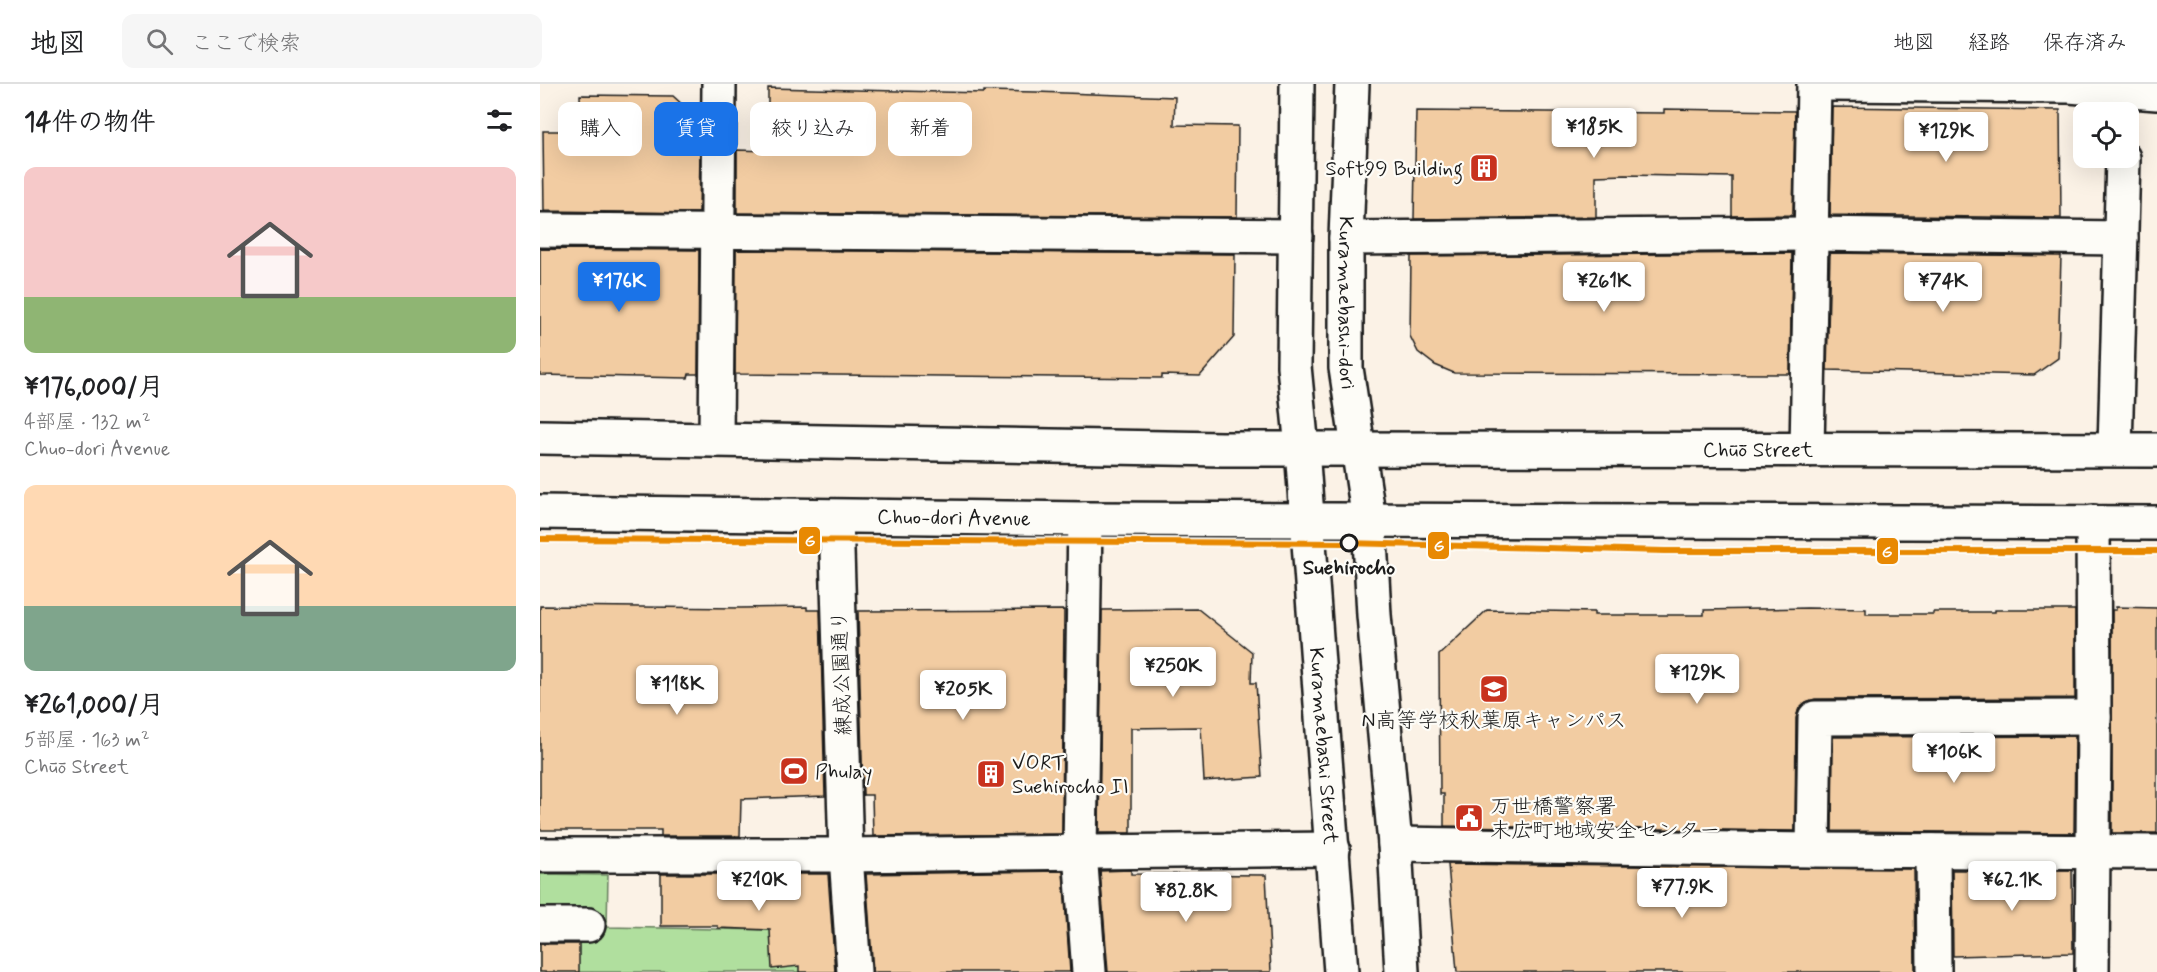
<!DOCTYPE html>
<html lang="ja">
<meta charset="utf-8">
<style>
body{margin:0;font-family:Mynerve,"Klee One",sans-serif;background:#f6f6f6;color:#202124;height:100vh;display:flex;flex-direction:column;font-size:22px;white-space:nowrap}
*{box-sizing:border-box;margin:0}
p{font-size:20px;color:#757577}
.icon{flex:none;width:33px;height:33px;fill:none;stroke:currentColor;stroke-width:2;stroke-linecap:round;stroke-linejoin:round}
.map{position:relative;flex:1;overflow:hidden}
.drawer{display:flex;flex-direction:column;background:#fff;width:540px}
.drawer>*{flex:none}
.banner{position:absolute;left:18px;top:18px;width:570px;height:54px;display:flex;gap:12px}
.tools{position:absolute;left:1533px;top:18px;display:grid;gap:12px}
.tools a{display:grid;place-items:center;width:66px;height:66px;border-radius:12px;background:#fff;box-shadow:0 6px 24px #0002;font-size:30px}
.price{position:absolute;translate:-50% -51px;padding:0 14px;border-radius:6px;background:#fff;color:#222;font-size:20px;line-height:39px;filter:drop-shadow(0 2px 3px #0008)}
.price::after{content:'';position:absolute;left:50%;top:36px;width:18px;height:14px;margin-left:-9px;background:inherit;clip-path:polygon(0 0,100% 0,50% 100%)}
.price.selected{background:#1a73e8;color:#fff}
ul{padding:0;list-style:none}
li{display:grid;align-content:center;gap:12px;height:318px;padding:0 24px}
li span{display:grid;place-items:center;height:186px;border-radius:12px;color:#555}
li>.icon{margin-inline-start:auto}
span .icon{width:108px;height:108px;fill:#fffc;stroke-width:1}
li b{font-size:26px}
h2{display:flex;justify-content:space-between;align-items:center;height:72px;padding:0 24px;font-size:26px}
.tag{padding:0 21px;border-radius:12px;background:#fff;box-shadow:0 6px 24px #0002;font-size:21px;line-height:54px}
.tag.selected{background:#1a73e8;color:#fff}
header{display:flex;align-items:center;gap:36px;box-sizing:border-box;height:84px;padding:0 30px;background:#fff;border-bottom:2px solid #e0e0e0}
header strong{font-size:28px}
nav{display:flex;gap:33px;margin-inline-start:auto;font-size:21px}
.search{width:420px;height:54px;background:#f6f6f6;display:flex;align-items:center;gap:15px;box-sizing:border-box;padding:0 21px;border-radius:12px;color:#757577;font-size:22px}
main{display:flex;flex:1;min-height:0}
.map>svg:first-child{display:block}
.green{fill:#b0df9e;stroke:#667e5d;stroke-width:1.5}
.building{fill:#f2cca2;stroke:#1c1c1c;stroke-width:1.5}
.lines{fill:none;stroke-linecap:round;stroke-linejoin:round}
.minor-casing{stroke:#1c1c1c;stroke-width:38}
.major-casing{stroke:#1c1c1c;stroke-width:38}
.minor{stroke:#fdfcf7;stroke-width:33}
.major{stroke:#fdfcf7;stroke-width:33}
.metro-1-casing{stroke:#fdfcf7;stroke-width:10}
.metro-1{stroke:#e88903;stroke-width:6}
.stop-dot{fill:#fdfcf7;stroke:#1c1c1c;stroke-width:3}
.labels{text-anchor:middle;stroke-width:4.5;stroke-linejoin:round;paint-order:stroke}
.poi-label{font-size:21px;fill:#1c1c1c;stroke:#fdfcf7;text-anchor:start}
.street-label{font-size:21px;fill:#1c1c1c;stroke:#fdfcf7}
.stop-label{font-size:21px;font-weight:bold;fill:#1c1c1c;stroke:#fdfcf7}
.line-badge{stroke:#fdfcf7;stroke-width:2}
.badge-label{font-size:16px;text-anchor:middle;font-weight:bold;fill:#fff}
</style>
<header>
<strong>地図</strong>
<div class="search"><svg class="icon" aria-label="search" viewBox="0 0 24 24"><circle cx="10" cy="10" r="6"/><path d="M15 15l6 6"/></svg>ここで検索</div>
<nav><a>地図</a><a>経路</a><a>保存済み</a></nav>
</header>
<main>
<section class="drawer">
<h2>14件の物件<svg class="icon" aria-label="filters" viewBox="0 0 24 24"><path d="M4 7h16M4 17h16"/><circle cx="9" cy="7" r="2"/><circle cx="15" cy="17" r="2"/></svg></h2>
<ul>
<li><span style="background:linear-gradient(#f6c9c9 70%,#8fb573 0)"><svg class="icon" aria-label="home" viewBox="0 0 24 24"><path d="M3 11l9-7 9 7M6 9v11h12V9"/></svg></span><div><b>¥176,000/月</b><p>4部屋 · 132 m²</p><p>Chuo-dori Avenue</p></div></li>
<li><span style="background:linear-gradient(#ffd9b3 65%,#7fa58c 0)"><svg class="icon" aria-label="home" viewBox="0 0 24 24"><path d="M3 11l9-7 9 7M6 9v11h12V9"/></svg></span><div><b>¥261,000/月</b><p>5部屋 · 163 m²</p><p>Chūō Street</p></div></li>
</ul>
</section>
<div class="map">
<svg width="1617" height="888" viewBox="0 0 1617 888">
<rect width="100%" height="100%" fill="#fbf2e6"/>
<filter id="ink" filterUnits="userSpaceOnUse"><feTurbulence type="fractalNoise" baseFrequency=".0167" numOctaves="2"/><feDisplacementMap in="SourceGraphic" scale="12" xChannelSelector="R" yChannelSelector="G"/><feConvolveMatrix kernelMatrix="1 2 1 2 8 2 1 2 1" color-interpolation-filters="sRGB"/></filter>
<g filter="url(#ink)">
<!-- green -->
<path class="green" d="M0,790l68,1 -1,52 226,4 2,41h-295z"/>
<!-- building -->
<g class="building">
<path d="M228,4l216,5v-2l52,1 139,5 -1,28 64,1 -1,91 -500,-4v-63l31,1z"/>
<path d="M40,11l93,1 11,10v38h2v5l14,1 -1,63 -155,-2 -1,-80h38z"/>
<path d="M1292,23l228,3 1,108 -231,-3z"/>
<path d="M1124,25l131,2 -2,104 -61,1v-39l-107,-2 -29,1v41l-182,2 2,-108 248,2z"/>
<path d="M0,165l159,1 -1,124h-9l-1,4 -148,-3z"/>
<path d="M196,166l499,4 -1,83 -34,39 -38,-1v3l-427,-4z"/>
<path d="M1252,169l-2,121 -336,-1 -19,-8 -17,-13 -8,-16 1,-80z"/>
<path d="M1290,169l231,3 -3,102 -24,17 -207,-5z"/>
<path d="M0,522l201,2 66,-1v3h13l5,186 -84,3 -1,37h-79v-6h-121z"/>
<path d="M1576,523l41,1v225h-45v-223h4z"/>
<path d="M1267,524l59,1v5h67v-2h62v-2h80v88l-260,1 -9,3 -7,6 -3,10 -1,113 -351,-5v-32h-4l-1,-139 48,-45 107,2v3h110v-5z"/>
<path d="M658,525l54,43 -1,31h5l6,94 -58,4 -3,-54 -70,1v105h-32l3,-223z"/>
<path d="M524,526l-2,224 -189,2 -1,-41h-9l-5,-184z"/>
<path d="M1535,652l-1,97 -242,-2 1,-94z"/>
<path d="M908,780l466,5 1,103h-458z"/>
<path d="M591,786v4l135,1 5,97h-163l-8,-101z"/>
<path d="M1412,786h120l1,83 -120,3z"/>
<path d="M523,787l7,101h-197l-7,-98z"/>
<path d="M121,790h167l7,98h-36v-6l-27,3 -2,-39 -52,-2v-2h-57z"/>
<rect x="0" y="860" width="39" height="28"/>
</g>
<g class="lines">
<!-- minor casing -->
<g class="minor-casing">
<g id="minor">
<path id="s1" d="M757,0l-3,282 8,83 39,523"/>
<path id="s2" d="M812,0l-6,154v130l23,152 5,95 21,229 7,128"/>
<path d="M1289,0l240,2 88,7"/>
<path d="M0,146l756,6"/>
<path d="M806,154l465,-4 310,4"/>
<path d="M176,356l3,-356"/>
<path d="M1575,365l8,-291"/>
<path d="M1267,366l7,-366"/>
<path d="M296,433l10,338 8,117"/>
<path d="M545,435l-5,333 9,120"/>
<path d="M855,760l418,6 344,2"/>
<path d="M1273,766l2,-132 279,-1"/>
<path d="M1393,767l1,121"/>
<path d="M0,771h306l487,-6"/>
<path d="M0,841h48"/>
<path d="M1552,888l2,-255 -1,-195"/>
</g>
</g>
<!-- major casing -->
<g class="major-casing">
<g id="major">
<path id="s3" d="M0,353l682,12 935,1"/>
<path id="s4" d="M0,428l545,7 1072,4"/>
</g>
</g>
<!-- minor -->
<use href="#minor" class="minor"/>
<!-- major -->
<use href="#major" class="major"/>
<!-- metro-1 casing -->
<g class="metro-1-casing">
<path id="metro-1" d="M0,455l805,4 320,8h492"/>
</g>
<!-- metro-1 -->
<use href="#metro-1" class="metro-1"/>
</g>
</g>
<!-- icons -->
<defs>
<g id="building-square" transform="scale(1.5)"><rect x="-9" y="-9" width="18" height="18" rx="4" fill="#c8321e" stroke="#fdfcf7"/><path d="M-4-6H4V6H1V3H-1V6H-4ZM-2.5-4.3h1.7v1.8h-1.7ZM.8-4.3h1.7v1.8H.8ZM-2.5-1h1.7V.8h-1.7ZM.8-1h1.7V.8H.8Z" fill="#fff"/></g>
<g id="school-square" transform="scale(1.5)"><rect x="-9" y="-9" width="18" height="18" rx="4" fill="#c8321e" stroke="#fdfcf7"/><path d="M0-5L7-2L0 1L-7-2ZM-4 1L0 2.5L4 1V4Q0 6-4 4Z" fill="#fff"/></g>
<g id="stadium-square" transform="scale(1.5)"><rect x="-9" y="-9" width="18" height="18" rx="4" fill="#c8321e" stroke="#fdfcf7"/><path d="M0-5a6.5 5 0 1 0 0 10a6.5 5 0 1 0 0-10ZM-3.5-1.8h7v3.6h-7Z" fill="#fff"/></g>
<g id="civic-square" transform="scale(1.5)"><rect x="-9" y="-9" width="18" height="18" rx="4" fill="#c8321e" stroke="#fdfcf7"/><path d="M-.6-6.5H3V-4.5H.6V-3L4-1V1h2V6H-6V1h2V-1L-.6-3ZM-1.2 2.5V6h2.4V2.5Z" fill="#fff"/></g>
</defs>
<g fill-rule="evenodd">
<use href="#building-square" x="944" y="84"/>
<use href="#school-square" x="954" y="605"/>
<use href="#stadium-square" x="254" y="687"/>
<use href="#building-square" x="451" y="690"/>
<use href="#civic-square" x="929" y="734"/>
</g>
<!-- markers -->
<circle class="stop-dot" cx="809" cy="459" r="8"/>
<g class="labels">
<!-- poi labels -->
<g class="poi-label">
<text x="923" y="91" text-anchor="end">Soft99 Building</text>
<text x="954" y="643" text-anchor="middle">N高等学校秋葉原キャンパス</text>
<text x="472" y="685">VORT<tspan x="472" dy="24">Suehirocho II</tspan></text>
<text x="275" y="694">Phulay</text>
<text x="950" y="729">万世橋警察署<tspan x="950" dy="24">末広町地域安全センター</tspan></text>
</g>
<!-- street labels -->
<g class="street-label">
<text dy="7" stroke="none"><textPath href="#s2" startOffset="219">Kuramaebashi-dori</textPath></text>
<text dy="7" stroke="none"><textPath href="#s3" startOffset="1218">Chūō Street</textPath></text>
<text dy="7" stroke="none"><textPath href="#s4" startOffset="414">Chuo-dori Avenue</textPath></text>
<text transform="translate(301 589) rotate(-92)" y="7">練成公園通り</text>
<text dy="7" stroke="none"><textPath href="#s1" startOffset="663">Kuramaebashi Street</textPath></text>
</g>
<!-- stop labels -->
<g class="stop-label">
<text x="809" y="490">Suehirocho</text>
</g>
</g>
<g class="line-badge">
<rect x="258" y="442" width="23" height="29" rx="6" fill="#e88903"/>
<rect x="887" y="447" width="23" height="29" rx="6" fill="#e88903"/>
<rect x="1336" y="453" width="23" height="28" rx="6" fill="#e88903"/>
</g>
<g class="badge-label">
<text x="270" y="462">G</text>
<text x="899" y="467">G</text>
<text x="1347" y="473">G</text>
</g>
</svg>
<div class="tools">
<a><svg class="icon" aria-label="locate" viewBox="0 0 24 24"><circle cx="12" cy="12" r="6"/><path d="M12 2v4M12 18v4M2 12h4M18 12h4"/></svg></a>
</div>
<b class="price" style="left:1054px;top:75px">¥185K</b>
<b class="price" style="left:1406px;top:79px">¥129K</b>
<b class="price selected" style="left:79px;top:229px">¥176K</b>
<b class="price" style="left:1064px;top:229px">¥261K</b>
<b class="price" style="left:1403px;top:229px">¥74K</b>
<b class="price" style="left:633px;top:614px">¥250K</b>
<b class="price" style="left:1157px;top:621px">¥129K</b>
<b class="price" style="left:137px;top:632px">¥118K</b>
<b class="price" style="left:423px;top:637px">¥205K</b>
<b class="price" style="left:1414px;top:700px">¥106K</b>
<b class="price" style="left:219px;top:828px">¥210K</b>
<b class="price" style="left:1472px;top:828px">¥62.1K</b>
<b class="price" style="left:1142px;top:835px">¥77.9K</b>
<b class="price" style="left:646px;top:839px">¥82.8K</b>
<div class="banner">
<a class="tag">購入</a>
<a class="tag selected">賃貸</a>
<a class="tag">絞り込み</a>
<a class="tag">新着</a>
</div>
</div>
</main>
